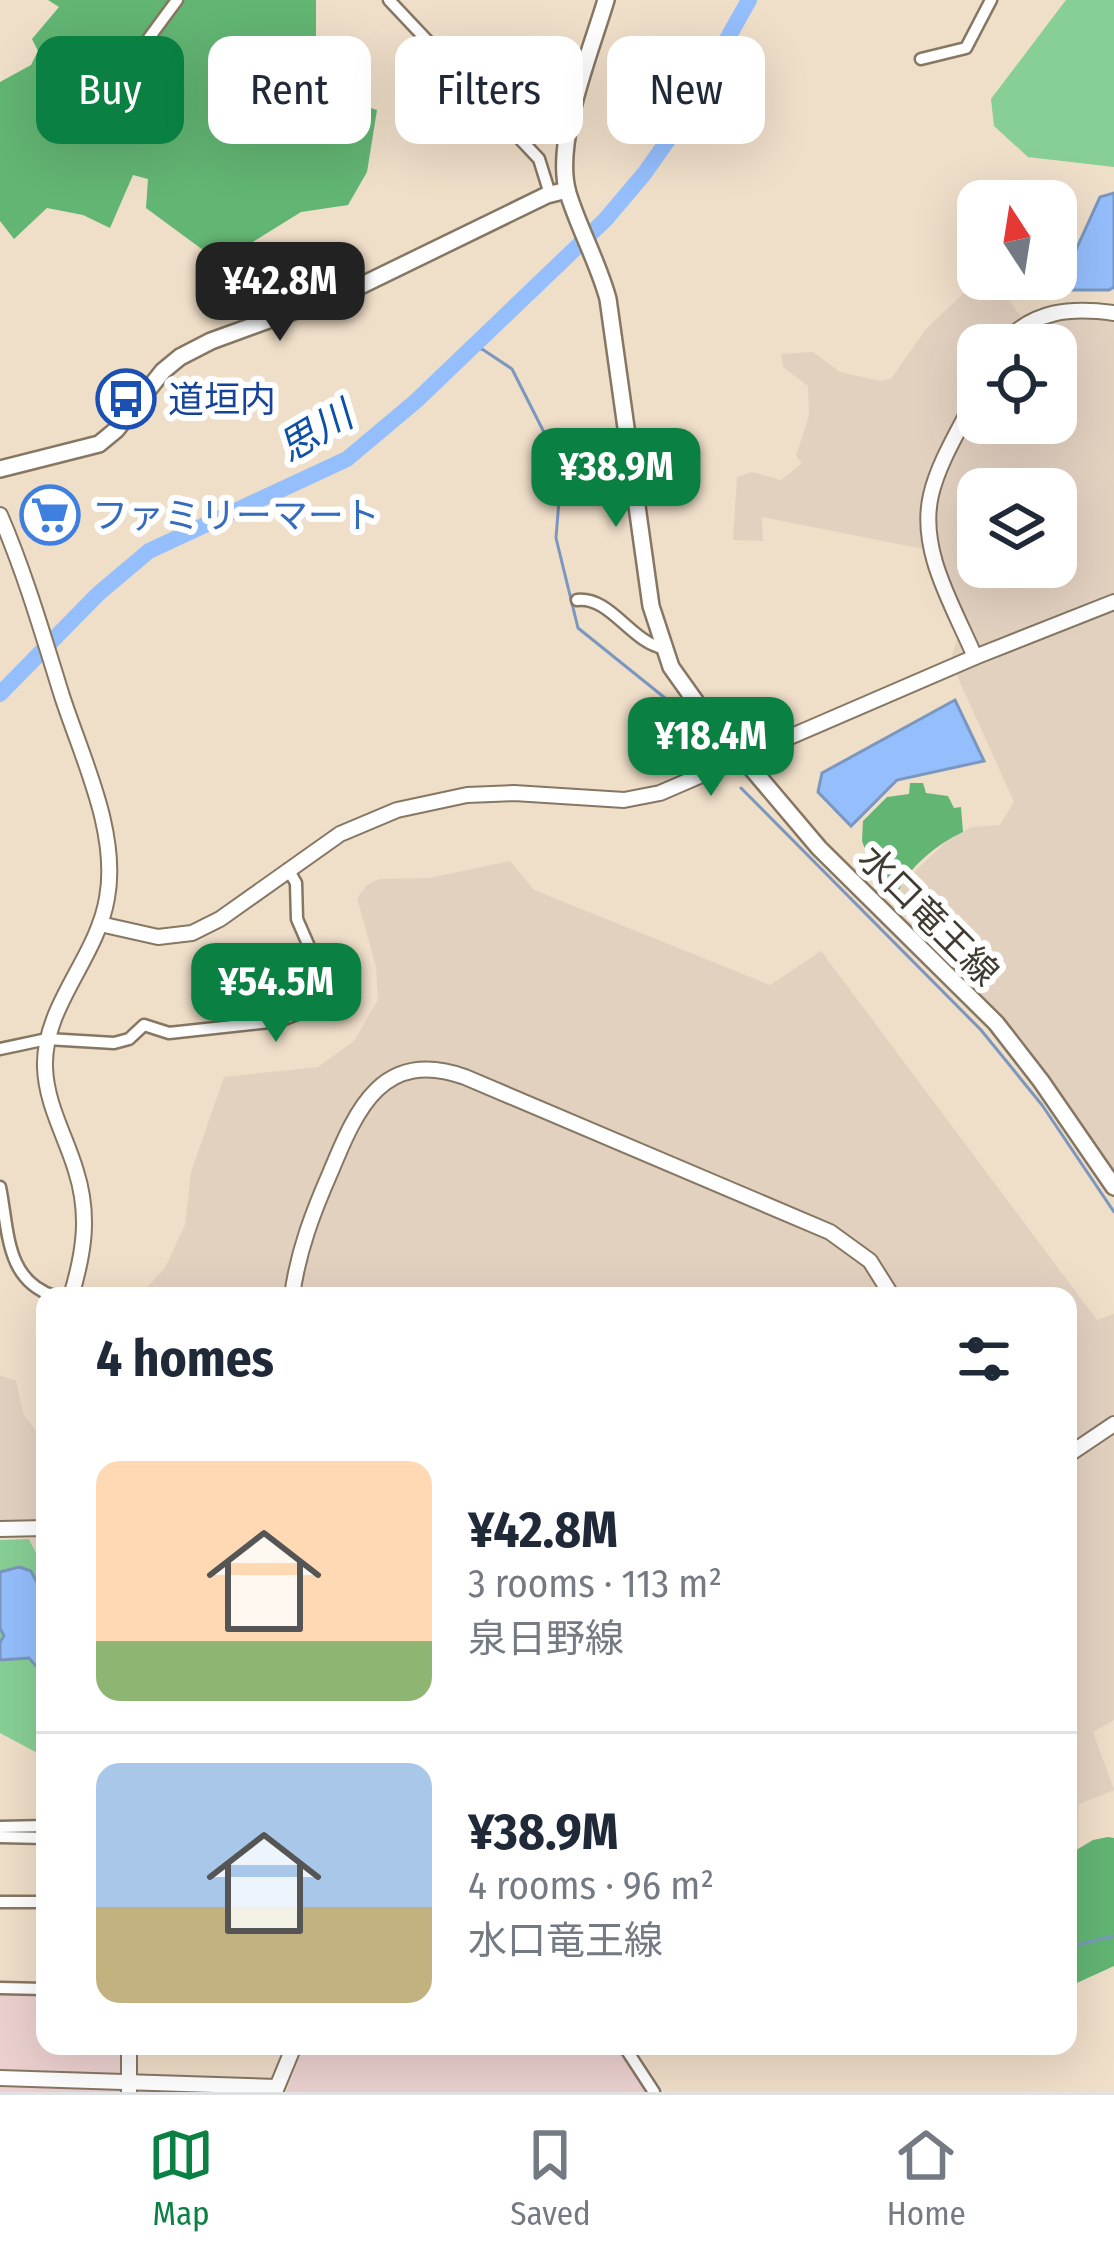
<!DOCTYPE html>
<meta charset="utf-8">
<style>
body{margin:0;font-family:"Fira Sans Condensed","Noto Sans JP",sans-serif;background:#f6f6f7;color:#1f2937;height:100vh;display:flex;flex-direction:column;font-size:45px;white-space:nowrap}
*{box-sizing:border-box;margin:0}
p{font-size:39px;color:#747a83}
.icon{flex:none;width:66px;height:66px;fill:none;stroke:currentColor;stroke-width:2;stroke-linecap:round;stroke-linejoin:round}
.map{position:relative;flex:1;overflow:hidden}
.sheet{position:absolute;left:36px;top:1287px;width:1041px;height:768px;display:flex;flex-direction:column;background:#fff;border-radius:24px;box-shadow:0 12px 48px #0002}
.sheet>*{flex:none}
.hud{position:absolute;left:36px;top:36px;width:1044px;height:108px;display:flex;gap:24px}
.needle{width:78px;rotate:348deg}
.controls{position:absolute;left:957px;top:180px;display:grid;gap:24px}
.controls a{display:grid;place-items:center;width:120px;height:120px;border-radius:24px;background:#fff;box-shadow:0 12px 48px #0002;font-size:60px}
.price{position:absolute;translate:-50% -102px;padding:0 27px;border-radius:24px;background:#0b8043;color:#fff;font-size:39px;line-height:78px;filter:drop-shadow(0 3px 6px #0008)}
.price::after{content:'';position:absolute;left:50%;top:72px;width:36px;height:27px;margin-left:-18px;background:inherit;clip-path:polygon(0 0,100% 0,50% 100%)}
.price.selected{background:#222;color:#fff}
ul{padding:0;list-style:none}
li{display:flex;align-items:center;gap:36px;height:300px;padding:0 60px}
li+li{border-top:3px solid #e0e1e3}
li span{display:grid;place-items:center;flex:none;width:336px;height:240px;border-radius:24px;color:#555}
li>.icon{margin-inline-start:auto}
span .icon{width:144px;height:144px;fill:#fffc;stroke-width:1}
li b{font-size:51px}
h2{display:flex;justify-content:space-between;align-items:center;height:144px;padding:0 60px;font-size:51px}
.chip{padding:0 42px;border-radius:24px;background:#fff;box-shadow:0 12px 48px #0002;font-size:42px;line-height:108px}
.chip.selected{background:#0b8043;color:#fff}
.tabs{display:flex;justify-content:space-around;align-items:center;height:168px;border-top:3px solid #e0e1e3;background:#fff;font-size:33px;color:#747a83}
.tabs a{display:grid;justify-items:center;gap:6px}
.tabs .selected{color:#0b8043}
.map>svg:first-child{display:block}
.commercial{fill:#ebd0cf}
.industrial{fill:#e3d1c0;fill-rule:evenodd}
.green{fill:#87cf94}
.forest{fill:#62b573}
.water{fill:#94befc;stroke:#7b97bf;stroke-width:3}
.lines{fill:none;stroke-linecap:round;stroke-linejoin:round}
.stream{stroke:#7b97bf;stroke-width:3}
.river{stroke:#94befc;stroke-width:16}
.minor-casing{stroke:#867763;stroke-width:15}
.tertiary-casing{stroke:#867763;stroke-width:18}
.secondary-casing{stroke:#867763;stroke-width:20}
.minor{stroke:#fff;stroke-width:10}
.tertiary{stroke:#fff;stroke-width:14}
.secondary{stroke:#fff;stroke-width:15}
.labels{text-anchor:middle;stroke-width:12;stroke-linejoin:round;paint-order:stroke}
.transit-label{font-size:36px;fill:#164399;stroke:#fff;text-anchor:start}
.shop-label{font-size:36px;fill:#366cbe;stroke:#fff;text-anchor:start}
.street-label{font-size:36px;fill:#413b32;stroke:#fff}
.water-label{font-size:39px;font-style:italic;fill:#0c50a7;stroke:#fff}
</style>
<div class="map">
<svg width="1114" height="2092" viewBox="0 0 1114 2092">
<rect width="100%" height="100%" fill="#efdec8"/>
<!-- commercial -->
<g class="commercial">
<path d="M0,1994l45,1v51h78v22l17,22 28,2h-168z"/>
<path d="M304,2046h315l30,46h-363z"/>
</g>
<!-- industrial -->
<g class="industrial">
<path d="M999,285l21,31 50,-14 44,4v868l-69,-105 -37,-44 -96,-101 -1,-14 -10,-12 -16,1 62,-58 24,-14 29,-2 14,-23 -56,-124 -6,-22 6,-21 -35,-86 -161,-32 1,24 -30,-1 4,-63 15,-5 29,8 21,-17 -6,-7 13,-41 -1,-29 -25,-19 -2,-13 32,-2 27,20 40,9 11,-2 34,-49 44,-42zM978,345h78v78h-78zM978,489h78v78h-78z"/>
<path d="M510,861l24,29 236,95 51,-34 276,369 17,-6v406l-21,12 21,58 -35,14 -1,101 -10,2v-611h-929l26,-28 20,-43 6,-53 33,-95 94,-10 36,-26 24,-41 -2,-33 -19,-69 10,-13 12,-6 51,-1z"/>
<path d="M0,1375l16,6 7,32 22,31v125l-16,-31h-29z"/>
</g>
<!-- green -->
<g class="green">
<path d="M1066,0h48v167l-86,-10 -34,-31 -3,-27z"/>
<path d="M29,1539l16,32v186l-45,-24v-193z"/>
</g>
<!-- forest -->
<g class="forest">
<path d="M48,0h268v40l-38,24 -50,6 33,12 54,8 7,30 39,-15 16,5 -10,62 -19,33 -47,7 -50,31 -48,7 -57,-42 2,-29 -15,-4 -23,53 -27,-13 -36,-7 -33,31 -14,-18v-139l31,-17 7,-14 -6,-12 27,-32z"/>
<path d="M910,783h13l3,10 22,3 6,12 7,-1 2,25c-26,12 -56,36 -66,63l-14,3 -21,-57 1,-20 24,-24 22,-3z"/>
<path d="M1108,1837l6,1v128l-46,21v-132l25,-15z"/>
</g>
<!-- water -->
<g class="water">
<path d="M1114,193v94l-5,3h-60l-1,-7 16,-7 36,-79z"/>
<path d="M955,700l29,61 -87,19 -46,46 -33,-34 4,-19z"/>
<path d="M19,1567l12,4 14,27v78l-16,-18 -29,2v-18l4,-6 -4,-8v-56z"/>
</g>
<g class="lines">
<!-- stream -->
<g class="stream">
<path d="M467,350l15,-1 30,20 46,91 3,15 -5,63 22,90 97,78 29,34"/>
<path d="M741,788l240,242 61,75 72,107"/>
<path d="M1068,1947l46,-11"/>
</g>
<!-- river -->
<path class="river" d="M0,694l98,-100 51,-43 198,-92 69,-58 189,-181 39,-46 36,-51 69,-123"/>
<!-- minor casing -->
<g class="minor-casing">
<g id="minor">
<path d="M389,0l150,159 11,35"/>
<path d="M921,59l45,-11 25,-48"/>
<path d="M118,80l59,-80"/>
<path d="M577,600c33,-4 54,42 86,48"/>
<path d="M0,1049l47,-10 67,4 15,-4 15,-14 25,8 110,-12 26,-10 20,-28 -28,-64 -1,-36 -8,-14"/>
<path d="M0,1187c9,44 5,93 54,109"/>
<path d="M0,1827l45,-1"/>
<path d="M0,1837l45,1"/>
<path d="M0,1902h45"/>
<path d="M0,1988l45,1"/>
<path d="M624,2046l30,46"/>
</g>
</g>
<!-- tertiary casing -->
<g class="tertiary-casing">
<g id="tertiary">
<path d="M1002,345c31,-35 69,-38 112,-32"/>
<path d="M0,515c25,58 43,120 62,181 20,62 57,136 45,202 -10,60 -64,108 -62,169 1,37 21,70 31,104 14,44 8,82 -5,125"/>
<path d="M975,657c-21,-50 -57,-106 -44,-162 8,-35 32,-71 47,-103"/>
<path d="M100,924l58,13 34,-4 28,-14 120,-85 57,-24 70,-15 47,-2 110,7 36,-7 315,-136 139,-55"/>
<path d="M292,1296c6,-45 21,-84 39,-125 26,-63 52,-123 134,-94l365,155 40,29 22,35"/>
<path d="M1068,1455l46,-31"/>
<path d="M0,1529l45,-1"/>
<path d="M0,2078l276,9"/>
<path d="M129,2092v-46"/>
<path d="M275,2092l19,-46"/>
</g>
</g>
<!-- secondary casing -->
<g class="secondary-casing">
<g id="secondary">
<path d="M606,0c-15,51 -53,142 -38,193 11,36 30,69 40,106l43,307 20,61 27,38 121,143 177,175 45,58 73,106"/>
<path d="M0,469l99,-25 17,-14 47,-59 17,-14 31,-16 143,-52 193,-94 20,-5"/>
</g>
</g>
<!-- minor -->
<use href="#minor" class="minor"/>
<!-- tertiary -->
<use href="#tertiary" class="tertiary"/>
<!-- secondary -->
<use href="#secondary" class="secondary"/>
</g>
<!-- icons -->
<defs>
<g id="bus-ring" transform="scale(3)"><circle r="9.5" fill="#fff" stroke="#1a4fb4" stroke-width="1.5"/><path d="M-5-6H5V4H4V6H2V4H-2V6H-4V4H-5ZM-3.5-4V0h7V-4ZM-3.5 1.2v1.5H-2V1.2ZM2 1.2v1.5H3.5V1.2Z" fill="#1a4fb4"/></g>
<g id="supermarket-ring" transform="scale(3)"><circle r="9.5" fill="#fff" stroke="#3f7fe0" stroke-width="1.5"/><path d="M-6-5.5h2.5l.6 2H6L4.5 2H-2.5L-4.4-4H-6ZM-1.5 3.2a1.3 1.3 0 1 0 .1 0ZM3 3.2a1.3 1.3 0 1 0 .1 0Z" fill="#3f7fe0"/></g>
</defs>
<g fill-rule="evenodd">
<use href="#bus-ring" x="126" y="399"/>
<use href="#supermarket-ring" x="50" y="515"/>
</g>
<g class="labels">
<!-- transit labels -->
<g class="transit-label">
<text x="168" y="412">道垣内</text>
</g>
<!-- shop labels -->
<g class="shop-label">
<text x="92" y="528">ファミリーマート</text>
</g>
<!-- street labels -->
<g class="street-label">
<text transform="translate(929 915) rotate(45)" y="13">水口竜王線</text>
</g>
<!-- water labels -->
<g class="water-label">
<text transform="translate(315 431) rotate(-31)" y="14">思川</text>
</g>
</g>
</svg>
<div class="controls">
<a><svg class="needle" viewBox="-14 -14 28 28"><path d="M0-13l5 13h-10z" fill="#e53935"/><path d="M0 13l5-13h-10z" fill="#747a83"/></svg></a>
<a><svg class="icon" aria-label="locate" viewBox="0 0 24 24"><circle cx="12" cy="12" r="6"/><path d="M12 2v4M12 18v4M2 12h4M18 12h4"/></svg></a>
<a><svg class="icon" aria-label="layers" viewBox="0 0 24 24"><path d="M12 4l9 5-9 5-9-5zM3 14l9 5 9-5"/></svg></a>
</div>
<b class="price selected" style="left:280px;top:344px">¥42.8M</b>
<b class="price" style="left:616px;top:530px">¥38.9M</b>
<b class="price" style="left:711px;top:799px">¥18.4M</b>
<b class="price" style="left:276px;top:1045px">¥54.5M</b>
<div class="hud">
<a class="chip selected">Buy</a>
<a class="chip">Rent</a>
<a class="chip">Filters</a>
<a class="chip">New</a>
</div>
<section class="sheet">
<h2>4 homes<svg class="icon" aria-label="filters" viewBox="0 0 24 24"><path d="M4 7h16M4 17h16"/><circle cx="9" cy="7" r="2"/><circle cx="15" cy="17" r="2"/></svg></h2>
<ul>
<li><span style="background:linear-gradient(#ffd9b3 75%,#8fb573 0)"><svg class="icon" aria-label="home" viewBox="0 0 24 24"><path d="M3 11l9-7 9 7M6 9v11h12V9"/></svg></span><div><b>¥42.8M</b><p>3 rooms · 113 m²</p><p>泉日野線</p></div></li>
<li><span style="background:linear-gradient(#a9c7e8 60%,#c2b280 0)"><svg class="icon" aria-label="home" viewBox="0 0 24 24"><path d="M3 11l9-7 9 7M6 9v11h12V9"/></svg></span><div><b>¥38.9M</b><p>4 rooms · 96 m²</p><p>水口竜王線</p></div></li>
</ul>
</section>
</div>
<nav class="tabs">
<a class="selected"><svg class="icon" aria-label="map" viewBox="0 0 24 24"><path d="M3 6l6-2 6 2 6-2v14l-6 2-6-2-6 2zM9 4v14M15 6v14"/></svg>Map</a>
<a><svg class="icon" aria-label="saved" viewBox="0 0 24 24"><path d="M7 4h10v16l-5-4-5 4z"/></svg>Saved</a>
<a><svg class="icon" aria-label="home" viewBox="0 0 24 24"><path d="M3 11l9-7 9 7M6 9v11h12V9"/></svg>Home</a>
</nav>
